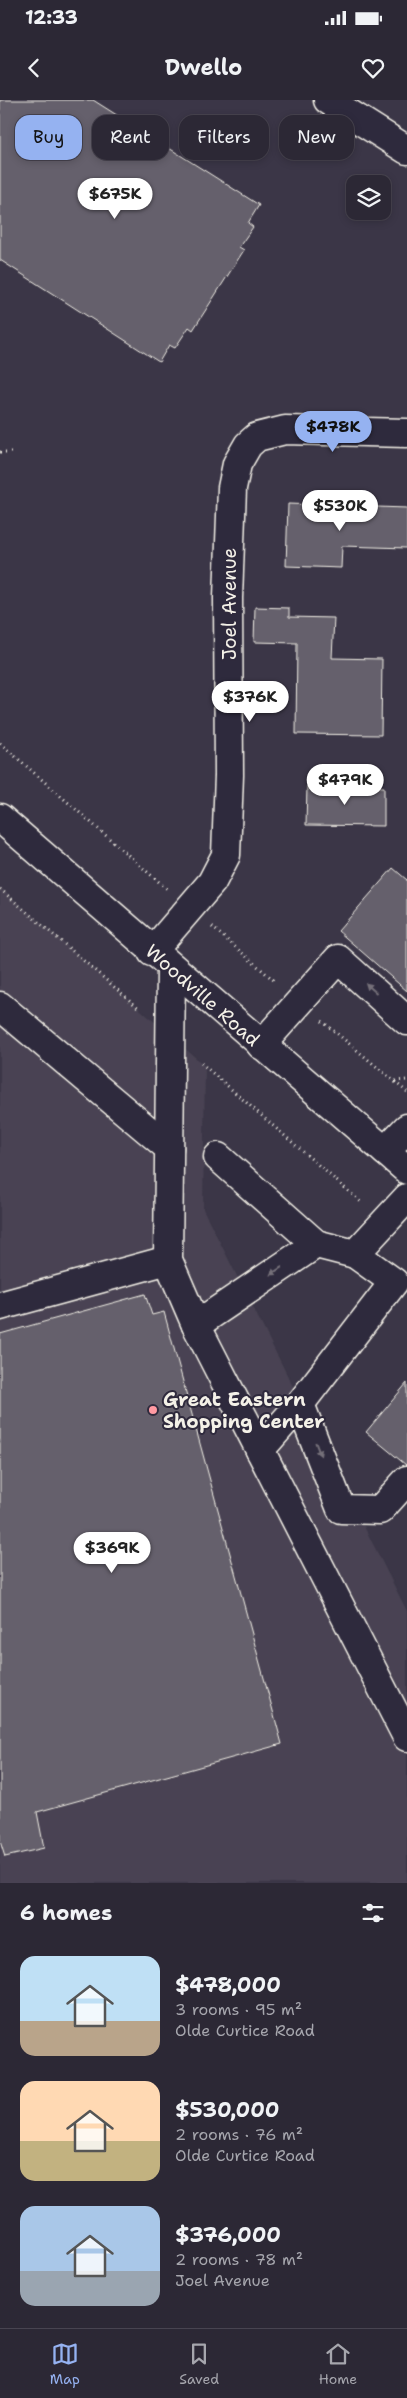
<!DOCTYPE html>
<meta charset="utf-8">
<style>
body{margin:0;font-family:"Shantell Sans",sans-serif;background:#383441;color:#f1f3f6;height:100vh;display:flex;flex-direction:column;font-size:19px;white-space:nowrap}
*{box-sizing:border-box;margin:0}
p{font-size:16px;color:#a6a6ad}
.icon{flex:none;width:28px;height:28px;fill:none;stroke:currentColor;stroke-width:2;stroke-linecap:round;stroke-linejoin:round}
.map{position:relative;height:1783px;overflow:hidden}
.sheet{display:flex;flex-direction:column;background:#2c2835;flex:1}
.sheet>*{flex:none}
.hud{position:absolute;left:15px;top:15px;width:378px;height:45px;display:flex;gap:10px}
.controls{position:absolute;left:346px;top:75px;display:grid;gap:10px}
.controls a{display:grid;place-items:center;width:45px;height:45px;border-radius:10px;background:#2c2835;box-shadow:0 2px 8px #0003,0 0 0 1px #484450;font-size:25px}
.price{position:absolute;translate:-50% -42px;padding:0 11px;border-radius:18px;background:#fff;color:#222;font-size:16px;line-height:32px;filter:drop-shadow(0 1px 2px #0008)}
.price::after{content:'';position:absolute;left:50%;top:30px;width:15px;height:11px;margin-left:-8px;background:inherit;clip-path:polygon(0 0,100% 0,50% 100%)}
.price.selected{background:#95b2f1;color:#111}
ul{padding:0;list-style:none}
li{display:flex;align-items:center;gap:15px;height:125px;padding:0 20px}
li span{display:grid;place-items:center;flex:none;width:140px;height:100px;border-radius:15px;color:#555}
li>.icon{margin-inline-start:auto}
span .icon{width:60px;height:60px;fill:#fffc;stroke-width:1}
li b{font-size:21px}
h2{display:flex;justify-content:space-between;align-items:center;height:60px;padding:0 20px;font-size:21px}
.tag{padding:0 18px;border-radius:15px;background:#2c2835;box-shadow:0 2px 8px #0003,0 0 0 1px #484450;font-size:18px;line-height:45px}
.tag.selected{background:#95b2f1;color:#111}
.status{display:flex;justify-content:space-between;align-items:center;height:35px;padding:0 25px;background:#2c2835;direction:ltr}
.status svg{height:14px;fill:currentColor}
header{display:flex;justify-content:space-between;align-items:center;height:65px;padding:0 20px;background:#2c2835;font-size:22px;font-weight:700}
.dock{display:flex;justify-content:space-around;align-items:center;height:70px;border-top:1px solid #484450;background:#2c2835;font-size:14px;color:#a6a6ad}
.dock a{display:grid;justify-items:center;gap:2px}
.dock .selected{color:#95b2f1}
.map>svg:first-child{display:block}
.built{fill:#484352}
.building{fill:#65616c;stroke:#f4f1e8}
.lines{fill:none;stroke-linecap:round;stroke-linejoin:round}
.minor-casing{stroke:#f4f1e8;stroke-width:31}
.major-casing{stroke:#f4f1e8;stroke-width:31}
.path{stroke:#f4f1e8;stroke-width:3;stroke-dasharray:1 4;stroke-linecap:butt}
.minor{stroke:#2f2a3d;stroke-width:28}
.major{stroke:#2f2a3d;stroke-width:28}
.oneway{fill:#747079}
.poi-dot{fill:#ff9aa2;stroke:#2f2a3d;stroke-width:2}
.labels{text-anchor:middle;stroke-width:4;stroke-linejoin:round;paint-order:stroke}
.street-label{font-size:19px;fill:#f4f1e8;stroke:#2f2a3d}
.poi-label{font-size:19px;font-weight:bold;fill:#f4f1e8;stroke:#2f2a3d;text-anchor:start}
</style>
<div class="status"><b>12:33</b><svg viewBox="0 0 49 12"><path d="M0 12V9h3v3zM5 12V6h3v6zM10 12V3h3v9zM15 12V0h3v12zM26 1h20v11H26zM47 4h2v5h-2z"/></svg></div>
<header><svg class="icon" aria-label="back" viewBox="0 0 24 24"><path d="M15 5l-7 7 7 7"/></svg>Dwello<svg class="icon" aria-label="heart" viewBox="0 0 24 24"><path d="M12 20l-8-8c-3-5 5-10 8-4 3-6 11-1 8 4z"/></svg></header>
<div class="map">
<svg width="407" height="1783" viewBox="0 0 407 1783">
<rect width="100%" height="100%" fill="#3b3647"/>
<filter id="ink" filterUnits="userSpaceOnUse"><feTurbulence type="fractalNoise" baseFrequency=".02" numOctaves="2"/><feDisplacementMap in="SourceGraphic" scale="10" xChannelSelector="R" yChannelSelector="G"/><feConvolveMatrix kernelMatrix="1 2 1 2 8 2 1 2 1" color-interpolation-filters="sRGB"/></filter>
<g filter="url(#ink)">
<!-- built -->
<path class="built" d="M0,787l205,179 -2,143 204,402v272h-407z"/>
<!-- building -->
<g class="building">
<path d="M0,0h93l166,105 -11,18 5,4 -14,20 5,3 -51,80 -4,-3 -14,21 -6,-3 -10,17 -159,-102z"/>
<path d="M288,404l119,4v40l-65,-2 -1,22 -55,-2z"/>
<path d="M255,507l34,1v9l45,1 -2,40 50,1 -1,76 -85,-1 1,-91 -43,-1z"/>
<path d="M307,686l77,1v39l-78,-1z"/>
<path d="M393,768l14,12v111l-69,-60z"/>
<path d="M145,1194l7,21 12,-3 118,432 -245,68 7,36 -39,9 -5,-16v-507z"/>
<path d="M407,1283v82h-1l-40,-33z"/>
</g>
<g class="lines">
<!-- minor casing -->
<g class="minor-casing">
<g id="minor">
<path d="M328,0l79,50"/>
<path d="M152,852l60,-70 14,-27 3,-80 -1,-177 4,-110 5,-24 11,-19 9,-8 28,-7 122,3"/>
<path d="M171,868l-3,292 28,65 211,412"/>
<path d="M0,906l169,142"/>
<path d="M261,945l77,-86 69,62"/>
<path d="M385,1051l22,-23"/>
<path d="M218,1057l98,87 39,10 52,-56"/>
<path d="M0,1206l168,-46"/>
<path d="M196,1225l120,-81"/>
<path d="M300,1304l41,105 39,1 27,-30"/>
<path d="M260,1350l40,-46 94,-122 -39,-28"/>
</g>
</g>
<!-- major casing -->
<g class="major-casing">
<path id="major" d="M0,718l407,352"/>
</g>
<!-- path -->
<g class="path">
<path d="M0,352h15"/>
<path d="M0,643l167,146"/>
<path d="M0,789l140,120"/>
<path d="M212,827l64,55"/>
<path d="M322,921l85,71"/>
<path d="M201,963l161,140"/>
<path d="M395,981l12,-1"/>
</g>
<!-- minor -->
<use href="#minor" class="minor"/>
<!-- major -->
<use href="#major" class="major"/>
</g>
<!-- one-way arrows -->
<defs><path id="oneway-solid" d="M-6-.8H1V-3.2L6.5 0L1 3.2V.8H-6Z" transform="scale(1.25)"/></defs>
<g class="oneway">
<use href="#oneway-solid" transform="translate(371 888) rotate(-138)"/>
<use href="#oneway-solid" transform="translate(276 1171) rotate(146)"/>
<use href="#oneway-solid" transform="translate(318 1349) rotate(69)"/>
</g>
</g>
<!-- markers -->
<circle class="poi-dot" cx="153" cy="1310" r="5"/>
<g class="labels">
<!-- street labels -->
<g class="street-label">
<text transform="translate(229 504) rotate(-90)" y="7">Joel Avenue</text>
<text transform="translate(203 895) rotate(41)" y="7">Woodville Road</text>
</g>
<!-- poi labels -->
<g class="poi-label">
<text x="163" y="1306">Great Eastern<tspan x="163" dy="22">Shopping Center</tspan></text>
</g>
</g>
</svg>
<div class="controls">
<a><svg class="icon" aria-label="layers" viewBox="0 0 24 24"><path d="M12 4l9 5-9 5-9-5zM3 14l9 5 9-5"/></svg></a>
</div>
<b class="price" style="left:115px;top:120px">$675K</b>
<b class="price selected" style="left:333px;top:353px">$478K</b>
<b class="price" style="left:340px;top:432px">$530K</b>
<b class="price" style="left:250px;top:623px">$376K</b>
<b class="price" style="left:345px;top:706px">$479K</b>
<b class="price" style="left:112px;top:1474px">$369K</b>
<div class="hud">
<a class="tag selected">Buy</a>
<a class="tag">Rent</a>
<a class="tag">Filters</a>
<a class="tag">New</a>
</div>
</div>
<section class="sheet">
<h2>6 homes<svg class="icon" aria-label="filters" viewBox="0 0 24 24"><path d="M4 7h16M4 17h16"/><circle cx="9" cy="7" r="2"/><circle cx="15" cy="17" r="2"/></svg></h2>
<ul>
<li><span style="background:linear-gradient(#bfe0f5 65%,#b9a48a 0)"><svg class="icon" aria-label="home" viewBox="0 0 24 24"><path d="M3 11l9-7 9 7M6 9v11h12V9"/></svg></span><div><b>$478,000</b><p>3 rooms · 95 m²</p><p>Olde Curtice Road</p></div></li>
<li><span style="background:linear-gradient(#ffd9b3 60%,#c2b280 0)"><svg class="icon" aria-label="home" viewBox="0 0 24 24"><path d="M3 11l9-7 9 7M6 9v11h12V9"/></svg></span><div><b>$530,000</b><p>2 rooms · 76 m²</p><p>Olde Curtice Road</p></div></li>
<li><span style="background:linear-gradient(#a9c7e8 65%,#9aa5b1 0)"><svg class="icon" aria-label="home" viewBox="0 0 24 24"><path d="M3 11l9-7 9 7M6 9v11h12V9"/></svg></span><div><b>$376,000</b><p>2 rooms · 78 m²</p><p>Joel Avenue</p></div></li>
</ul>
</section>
<nav class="dock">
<a class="selected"><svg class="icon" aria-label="map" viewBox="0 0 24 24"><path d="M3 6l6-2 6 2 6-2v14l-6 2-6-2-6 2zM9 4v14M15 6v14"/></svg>Map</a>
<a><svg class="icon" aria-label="saved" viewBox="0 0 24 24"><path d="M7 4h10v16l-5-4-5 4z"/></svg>Saved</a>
<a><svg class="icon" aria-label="home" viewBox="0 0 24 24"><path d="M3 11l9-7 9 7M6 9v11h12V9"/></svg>Home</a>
</nav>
